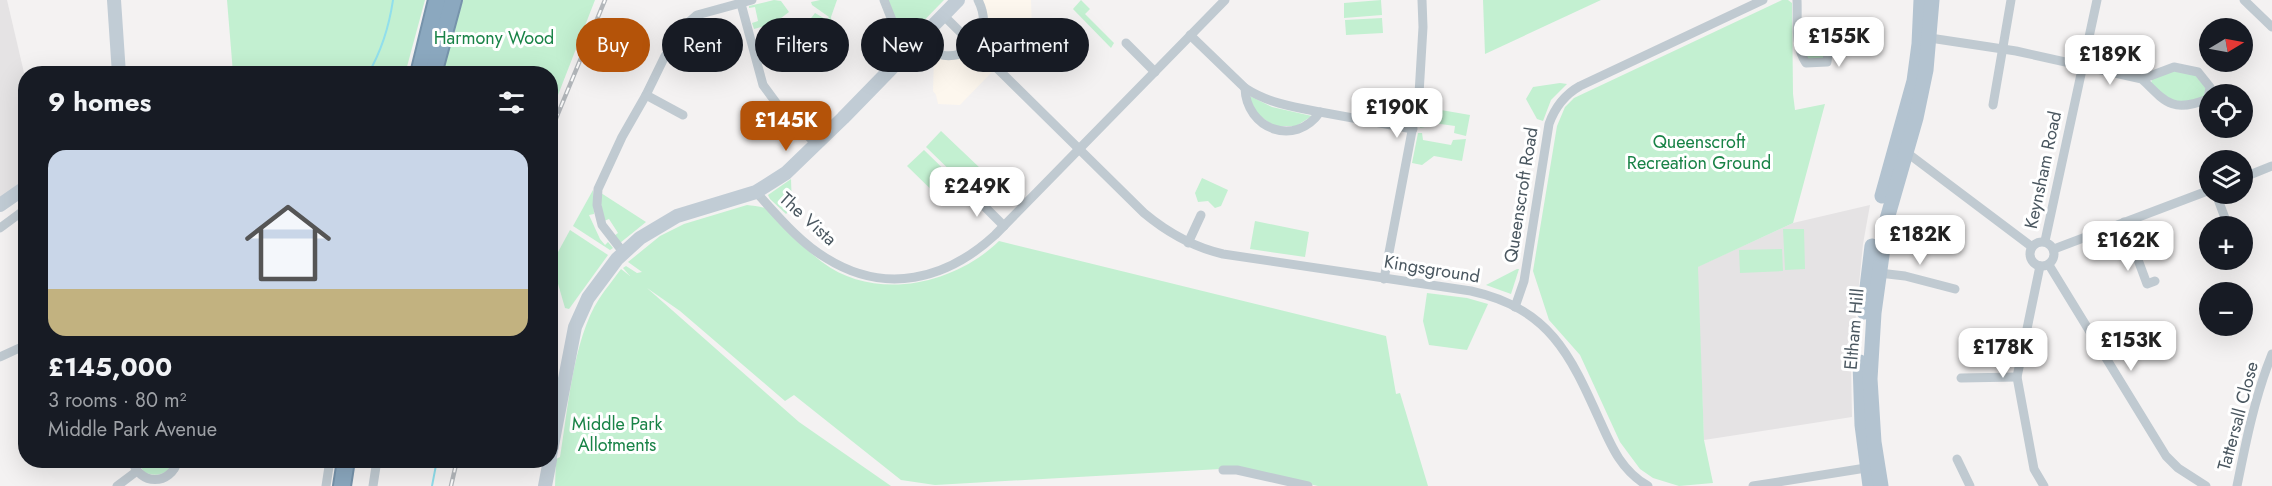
<!DOCTYPE html>
<meta charset="utf-8">
<style>
body{margin:0;font-family:Jost,sans-serif;background:#242831;color:#f1f3f6;height:100vh;display:flex;flex-direction:column;font-size:22px;white-space:nowrap}
*{box-sizing:border-box;margin:0}
p{font-size:20px;color:#9ea1a6}
.icon{flex:none;width:33px;height:33px;fill:none;stroke:currentColor;stroke-width:2;stroke-linecap:round;stroke-linejoin:round}
.map{position:relative;flex:1;overflow:hidden}
.details{position:absolute;left:18px;top:66px;width:540px;height:402px;display:flex;flex-direction:column;background:#171b24;border-radius:24px;box-shadow:0 6px 24px #0002}
.details>*{flex:none}
.guide{position:absolute;left:576px;top:18px;width:570px;height:54px;display:flex;gap:12px}
.needle{width:39px;rotate:80deg}
.buttons{position:absolute;left:2199px;top:18px;display:grid;gap:12px}
.buttons a{display:grid;place-items:center;width:54px;height:54px;border-radius:50%;background:#171b24;box-shadow:0 6px 24px #0002;font-size:30px}
.price{position:absolute;translate:-50% -51px;padding:0 14px;border-radius:12px;background:#fff;color:#222;font-size:20px;line-height:39px;filter:drop-shadow(0 2px 3px #0008)}
.price::after{content:'';position:absolute;left:50%;top:36px;width:18px;height:14px;margin-left:-9px;background:inherit;clip-path:polygon(0 0,100% 0,50% 100%)}
.price.on{background:#b45309;color:#fff}
ul{padding:0;list-style:none}
li{display:grid;align-content:center;gap:12px;height:318px;padding:0 30px}
li span{display:grid;place-items:center;height:186px;border-radius:18px;color:#555}
li>.icon{margin-inline-start:auto}
span .icon{width:108px;height:108px;fill:#fffc;stroke-width:1}
li b{font-size:26px}
h2{display:flex;justify-content:space-between;align-items:center;height:72px;padding:0 30px;font-size:26px}
.pill{padding:0 21px;border-radius:27px;background:#171b24;box-shadow:0 6px 24px #0002;font-size:21px;line-height:54px}
.pill.on{background:#b45309;color:#fff}
.map>svg:first-child{display:block}
.commercial{fill:#fdf7ee}
.education{fill:#e5e3e4}
.green{fill:#c3f0d1}
.lines{fill:none;stroke-linecap:round;stroke-linejoin:round}
.stream{stroke:#91dfec;stroke-width:2}
.highway-casing{stroke:#7693ab;stroke-width:20}
.street{stroke:#c0cad1;stroke-width:9}
.secondary{stroke:#c1ccd5;stroke-width:14}
.primary{stroke:#b3c3d0;stroke-width:15}
.highway{stroke:#8ba8bf;stroke-width:16}
.rail-casing{stroke:#b4b8bc;stroke-width:4.5}
.rail{stroke:#fff;stroke-width:2;stroke-dasharray:7;stroke-linecap:butt}
.labels{text-anchor:middle;stroke-width:6;stroke-linejoin:round;paint-order:stroke}
.park-label{font-size:18px;fill:#198347;stroke:#fff}
.street-label{font-size:18px;fill:#4a5760;stroke:#fff}
</style>
<div class="map">
<svg width="2272" height="486" viewBox="0 0 2272 486">
<rect width="100%" height="100%" fill="#f4f2f2"/>
<!-- commercial -->
<g class="commercial">
<path d="M981,0h50l1,31 -32,34 -3,-10 -15,-15z"/>
<path d="M969,55l14,14h7l2,3 -32,33 -22,-1 -2,-9 -3,-4 1,-34z"/>
</g>
<!-- education -->
<g class="education">
<path d="M0,0h7l18,77 1,103 -26,19z"/>
<path d="M1870,205l-7,39 -12,121 1,52 -148,23 -7,-173 96,-44z"/>
</g>
<!-- green -->
<g class="green">
<path d="M227,0h198l-20,74 -172,-1z"/>
<path d="M463,0h132l-44,113 -1,-39h-109z"/>
<path d="M774,0l7,1 8,11 -16,12 -19,5 -2,-6 6,-2 -3,-14 -6,1v-2z"/>
<path d="M820,0h17l-6,17 2,22 -23,27 -18,-26 19,-14 -3,-4 7,-9 12,7 2,-3 -17,-12 -1,-3z"/>
<path d="M888,0h56l-38,39 -3,1z"/>
<path d="M1081,0l9,9 -5,5 29,29 -3,5 -38,-39z"/>
<path d="M1381,0l1,15 -38,3v-15z"/>
<path d="M1483,0h118l-116,54z"/>
<path d="M1782,0h6l4,3 1,91 2,16 30,-6 -32,119 -95,44 6,173 9,43 -34,3 -26,-8 -13,-9 -20,-27 -40,-87 -31,-35 -16,-49 24,-145 8,-19 9,-9z"/>
<path d="M1382,18l1,15 -37,2 -1,-15z"/>
<path d="M1806,27h17l4,6 -2,23 -4,4h-12l-5,-4 -3,-26z"/>
<path d="M2174,71l21,4 11,13 -2,8c-25,12 -33,5 -53,-12l1,-5z"/>
<path d="M1560,83l7,1 -16,16 -8,21 -6,-2 -11,-20 7,-12z"/>
<path d="M1248,95l24,12 40,9 -16,10h-22l-17,-12z"/>
<path d="M1424,97l10,1 7,12 29,5 -4,21 -12,-3 1,-7 -29,-4 -1,5 -5,1z"/>
<path d="M941,131l40,38 -4,5v8l-4,4 -9,-2 -38,-37z"/>
<path d="M1418,133h4l1,7 28,5 2,-5 13,-1 -4,22 -28,-5 -12,9 -10,-2z"/>
<path d="M924,150l38,37 1,8 -4,4 -10,2 -2,4 -40,-39z"/>
<path d="M1202,178l26,12 -7,16 -6,2 -7,-7 -10,1 -3,-9z"/>
<path d="M791,179l1,29 -6,6 -16,-15 -2,-4z"/>
<path d="M593,190l1,24 -5,1 11,24 5,6 3,-3 5,6 -3,2 -37,-24z"/>
<path d="M601,193l45,29 -26,21 -6,-7 4,-3 -9,-14 -5,2 -4,-23z"/>
<path d="M747,205c5,1 13,1 18,3 5,3 9,9 13,13 14,14 28,29 44,41 53,40 132,23 177,-21l387,95 10,58 4,-1 28,93h-110l-80,-18 -303,17 -34,-5 -107,-85 -9,6 -105,-90 -33,-23 152,134 92,64h-336l1,-27 4,-2c8,-47 13,-118 39,-158 7,-11 15,-20 22,-30l9,7 -7,-8 3,-2 11,7 5,-1 -14,-10 32,-26 24,-12z"/>
<path d="M1255,221l54,11 -4,25 -55,-8z"/>
<path d="M1783,229h21l1,40 -20,1z"/>
<path d="M570,230l38,25 -39,54 -4,-1 -13,-45z"/>
<path d="M1782,249l1,22 -43,2 -1,-23z"/>
<path d="M1517,269h2l-8,25 -25,-9z"/>
<path d="M1427,293l40,5 21,6 -21,46 -38,-5 -6,-24z"/>
<path d="M137,461h36c-4,13 -16,17 -29,11z"/>
</g>
<g class="lines">
<!-- stream -->
<g class="stream">
<path d="M368,74c14,-24 21,-47 25,-74"/>
<path d="M432,486l5,-26"/>
</g>
<!-- highway casing -->
<g class="highway-casing">
<g id="highway">
<path d="M419,74l18,-74"/>
<path d="M433,74l20,-74"/>
<path d="M342,486l4,-26"/>
</g>
</g>
<!-- street -->
<g class="street">
<path d="M740,0l23,85 14,19 39,40"/>
<path d="M884,0l21,53"/>
<path d="M1797,0c1,21 -3,45 9,63l21,-1 4,-38h-33"/>
<path d="M2244,0l28,27"/>
<path d="M943,15l201,198c24,20 49,34 79,41l248,37c78,17 99,63 129,130 12,27 22,50 48,65"/>
<path d="M1190,35l55,53c23,15 48,19 75,24"/>
<path d="M1930,38l86,13 126,28 32,-12 24,5 12,15 -2,12c-35,14 -42,4 -66,-20"/>
<path d="M917,41c33,35 83,2 61,-41"/>
<path d="M1126,43l29,29"/>
<path d="M1245,88c1,41 50,60 75,24l93,17"/>
<path d="M646,95l37,20"/>
<path d="M1993,105l18,-105"/>
<path d="M1906,152l126,95"/>
<path d="M2242,178l30,-12"/>
<path d="M969,191l35,35"/>
<path d="M756,192c21,23 43,50 70,66 59,37 120,22 169,-23l230,-235"/>
<path d="M2216,194l12,32"/>
<path d="M2124,222l23,62 8,-3"/>
<path d="M0,228l23,-17"/>
<path d="M2045,241l52,-241"/>
<circle cx="2042" cy="254" r="12"/>
<path d="M1188,243l13,-28"/>
<path d="M2054,249l156,-59"/>
<path d="M623,252l-21,-27 -5,-20 1,-16 24,-52 24,-42 19,-39 24,-34 8,-7 55,-15"/>
<path d="M2049,265l117,191 12,12 28,18"/>
<path d="M2040,266l-23,111 17,92 10,17"/>
<path d="M1879,273l26,3 50,13"/>
<path d="M1384,279l35,-185 4,-67 -1,-27"/>
<path d="M1515,307l9,-26 25,-157c6,-17 15,-29 31,-38l183,-86"/>
<path d="M0,357l26,-12"/>
<path d="M1961,378l56,-1"/>
<path d="M1957,459l13,27"/>
<path d="M132,460c7,26 39,26 46,0"/>
<path d="M1223,470h14l71,16"/>
<path d="M117,486l20,-15"/>
<path d="M326,486l4,-26"/>
<path d="M373,486l4,-26"/>
<path d="M1753,486l119,-19"/>
<path d="M2237,486c9,-45 18,-90 35,-132"/>
</g>
<!-- secondary -->
<g class="secondary">
<path d="M114,0l5,74"/>
<path d="M0,205l26,-18"/>
<path d="M550,456l25,-129 13,-29 29,-39 23,-21 37,-22 79,-24 30,-19 57,-55 115,-118"/>
<path d="M545,486l5,-26"/>
</g>
<!-- primary -->
<g class="primary">
<path d="M1882,196l32,-115 5,-37 2,-44"/>
<path d="M1864,312l8,-66"/>
<path d="M1860,362l2,63 8,61"/>
<path d="M1881,486l-7,-44 -4,-63 4,-66 13,-94 29,-101 10,-48 6,-70"/>
</g>
<!-- highway -->
<use href="#highway" class="highway"/>
<!-- rail casing -->
<g class="rail-casing">
<g id="rail">
<path d="M550,133l55,-133"/>
<path d="M451,486l6,-26"/>
</g>
</g>
<!-- rail -->
<use href="#rail" class="rail"/>
</g>
<g class="labels">
<!-- park labels -->
<g class="park-label">
<text x="494" y="44">Harmony Wood</text>
<text x="1699" y="148">Queenscroft<tspan x="1699" dy="21">Recreation Ground</tspan></text>
<text x="617" y="430">Middle Park<tspan x="617" dy="21">Allotments</tspan></text>
</g>
<!-- street labels -->
<g class="street-label">
<text transform="translate(2043 170) rotate(-78)" y="6">Keynsham Road</text>
<text transform="translate(1521 195) rotate(-81)" y="6">Queenscroft Road</text>
<text transform="translate(808 219) rotate(42)" y="6">The Vista</text>
<text transform="translate(1432 269) rotate(9)" y="6">Kingsground</text>
<text transform="translate(1854 329) rotate(-85)" y="6">Eltham Hill</text>
<text transform="translate(2238 416) rotate(-75)" y="6">Tattersall Close</text>
</g>
</g>
</svg>
<div class="buttons">
<a><svg class="needle" viewBox="-14 -14 28 28"><path d="M0-13l5 13h-10z" fill="#e53935"/><path d="M0 13l5-13h-10z" fill="#9ea1a6"/></svg></a>
<a><svg class="icon" aria-label="locate" viewBox="0 0 24 24"><circle cx="12" cy="12" r="6"/><path d="M12 2v4M12 18v4M2 12h4M18 12h4"/></svg></a>
<a><svg class="icon" aria-label="layers" viewBox="0 0 24 24"><path d="M12 4l9 5-9 5-9-5zM3 14l9 5 9-5"/></svg></a>
<a>+</a>
<a>−</a>
</div>
<b class="price" style="left:1839px;top:68px">£155K</b>
<b class="price" style="left:2110px;top:86px">£189K</b>
<b class="price" style="left:1397px;top:139px">£190K</b>
<b class="price on" style="left:786px;top:152px">£145K</b>
<b class="price" style="left:977px;top:218px">£249K</b>
<b class="price" style="left:1920px;top:266px">£182K</b>
<b class="price" style="left:2128px;top:272px">£162K</b>
<b class="price" style="left:2131px;top:372px">£153K</b>
<b class="price" style="left:2003px;top:379px">£178K</b>
<div class="guide">
<a class="pill on">Buy</a>
<a class="pill">Rent</a>
<a class="pill">Filters</a>
<a class="pill">New</a>
<a class="pill">Apartment</a>
</div>
<section class="details">
<h2>9 homes<svg class="icon" aria-label="filters" viewBox="0 0 24 24"><path d="M4 7h16M4 17h16"/><circle cx="9" cy="7" r="2"/><circle cx="15" cy="17" r="2"/></svg></h2>
<ul>
<li><span style="background:linear-gradient(#c9d6e8 75%,#c2b280 0)"><svg class="icon" aria-label="home" viewBox="0 0 24 24"><path d="M3 11l9-7 9 7M6 9v11h12V9"/></svg></span><div><b>£145,000</b><p>3 rooms · 80 m²</p><p>Middle Park Avenue</p></div></li>
</ul>
</section>
</div>
